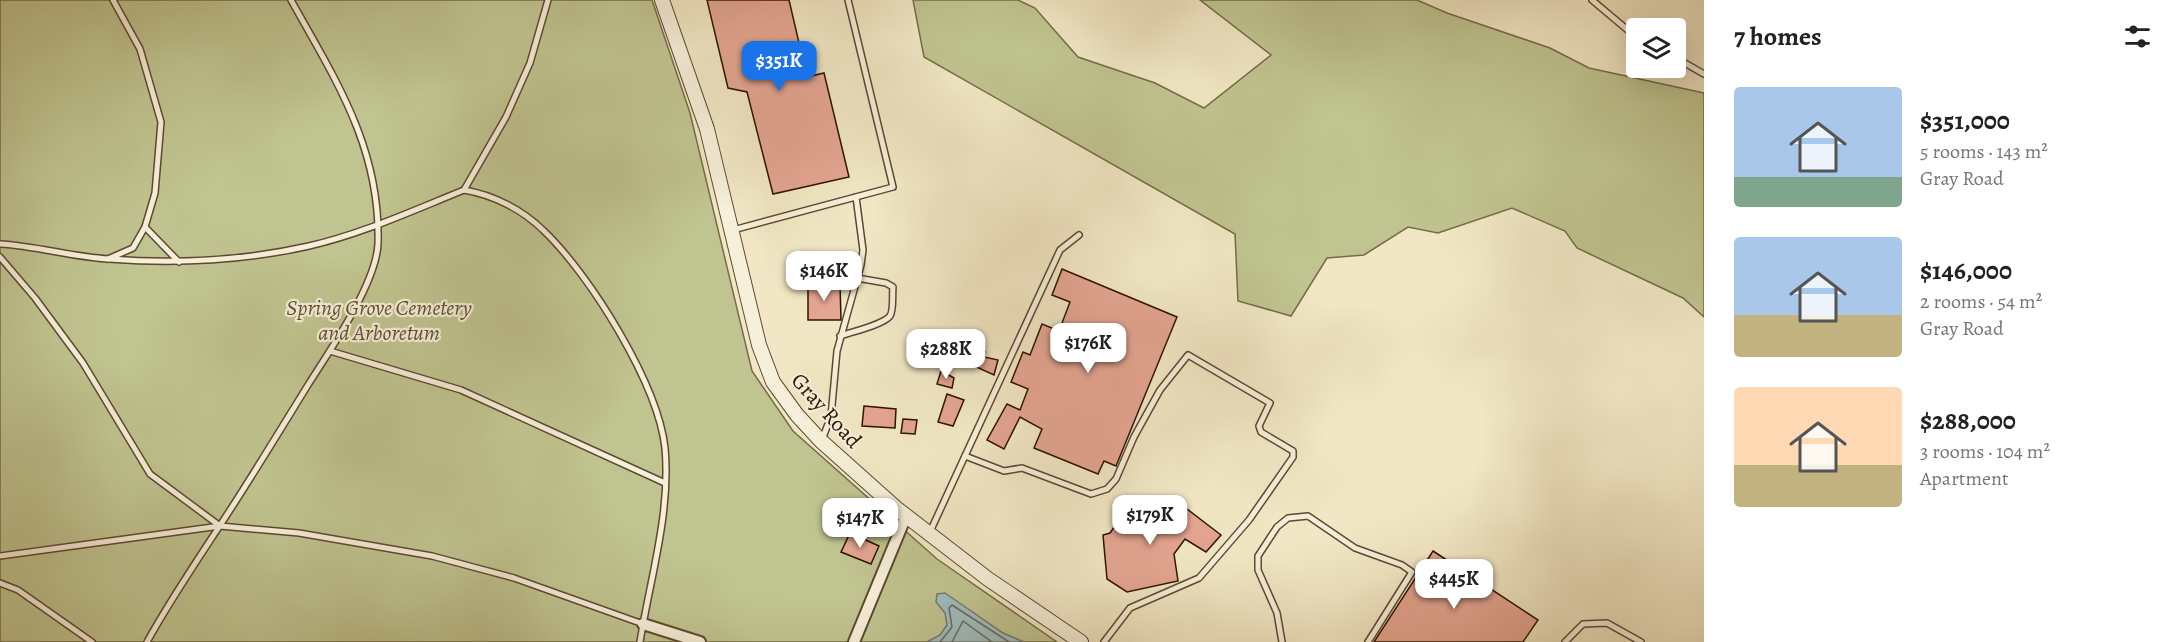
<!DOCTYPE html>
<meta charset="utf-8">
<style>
body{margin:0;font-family:Alegreya,serif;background:#f2f2f2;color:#222;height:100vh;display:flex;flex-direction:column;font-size:22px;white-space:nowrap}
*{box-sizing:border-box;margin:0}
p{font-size:20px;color:#767676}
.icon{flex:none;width:33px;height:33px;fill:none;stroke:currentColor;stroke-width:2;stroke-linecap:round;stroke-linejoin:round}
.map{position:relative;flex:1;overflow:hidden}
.side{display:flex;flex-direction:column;background:#fff;width:480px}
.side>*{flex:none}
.controls{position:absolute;left:1626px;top:18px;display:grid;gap:12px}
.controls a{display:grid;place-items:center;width:60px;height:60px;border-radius:6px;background:#fff;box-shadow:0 6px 24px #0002;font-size:30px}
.price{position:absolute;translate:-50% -51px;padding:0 14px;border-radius:12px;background:#fff;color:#222;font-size:20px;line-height:39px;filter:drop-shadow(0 2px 3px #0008)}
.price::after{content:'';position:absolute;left:50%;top:36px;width:18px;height:14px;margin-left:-9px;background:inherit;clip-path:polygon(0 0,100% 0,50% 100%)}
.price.current{background:#1a73e8;color:#fff}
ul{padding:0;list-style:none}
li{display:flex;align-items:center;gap:18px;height:150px;padding:0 30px}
li span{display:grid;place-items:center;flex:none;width:168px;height:120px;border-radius:6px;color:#555}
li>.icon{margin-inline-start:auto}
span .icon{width:72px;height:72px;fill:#fffc;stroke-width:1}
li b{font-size:26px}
h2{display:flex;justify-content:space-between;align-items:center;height:72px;padding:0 30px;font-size:26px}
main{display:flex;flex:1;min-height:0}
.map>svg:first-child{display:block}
.green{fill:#c0c490;stroke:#766c48;stroke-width:1.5}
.water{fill:#9fbdbe;stroke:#717972;stroke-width:1.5}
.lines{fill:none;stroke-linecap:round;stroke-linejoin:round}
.shore{stroke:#66685f;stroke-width:1.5}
.building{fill:#e4a591;stroke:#2d1300;stroke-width:1.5}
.service-casing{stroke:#5e4831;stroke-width:8}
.minor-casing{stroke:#5e4831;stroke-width:14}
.tertiary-casing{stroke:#5e4831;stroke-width:16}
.service{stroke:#f6efd9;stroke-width:5}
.minor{stroke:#f6efd9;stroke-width:10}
.tertiary{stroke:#f6efd9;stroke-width:14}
.labels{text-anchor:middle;stroke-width:4.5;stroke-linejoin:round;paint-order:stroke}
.park-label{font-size:22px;font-style:italic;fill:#605132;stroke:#f6efd9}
.street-label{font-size:22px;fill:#2d1300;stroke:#f6efd9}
</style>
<main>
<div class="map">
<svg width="1704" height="642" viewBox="0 0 1704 642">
<rect width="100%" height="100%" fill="#f1e7c4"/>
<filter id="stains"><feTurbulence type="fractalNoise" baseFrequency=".00333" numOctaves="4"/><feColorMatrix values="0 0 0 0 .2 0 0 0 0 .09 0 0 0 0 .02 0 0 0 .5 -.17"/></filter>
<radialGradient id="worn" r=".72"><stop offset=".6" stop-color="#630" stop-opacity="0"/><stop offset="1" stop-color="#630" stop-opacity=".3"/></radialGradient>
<!-- green -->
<g class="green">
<path d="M0,0h652l38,113 62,258 41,60 144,128 120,83h-1057z"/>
<path d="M913,0h105l17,8 43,49 77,26 49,25 67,-53 -71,-55h217l30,13 103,35 39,20 115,25v224l-21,-19 -106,-50 -12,-17 -53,-23 -74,25 -30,-6 -44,28 -37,3 -36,58 -53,-15 -3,-67 -311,-177z"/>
</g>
<!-- water -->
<path class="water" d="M945,593l58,40 21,9h-97l13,-7 7,-10 -2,-12 -9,-11 1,-8z"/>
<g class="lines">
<!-- shore -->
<g class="shore">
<path d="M940,642l12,-15 -3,-19 3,-3 57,37"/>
<path d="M952,642l11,-21 29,21"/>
</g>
</g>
<!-- building -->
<g class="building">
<path d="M707,0h82l18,77 17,-4 25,104 -76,17 -26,-102 -19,-4z"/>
<path d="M1062,269l115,48 -61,149 -12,-5 -6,13 -64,-26 8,-19 -22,-12 -16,32 -17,-9 20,-36 13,6 8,-21 -17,-7 12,-30 7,3 12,-31 17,7 11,-29 -18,-7z"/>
<path d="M840,284l1,36h-33v-35z"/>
<path d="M974,348l11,3 -1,6 14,3 -4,15 -24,-11z"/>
<path d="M941,371l13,7 -2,10 -15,-4z"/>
<path d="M947,394l17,6 -11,26 -15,-4z"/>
<path d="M864,406l32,3 -1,19 -33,-2z"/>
<path d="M903,419l14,1 -2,14 -14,-1z"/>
<path d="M1135,497l41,28 11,-16 34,26 -15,17 -21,-13 -11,15 4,27 -51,11 -20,-13 -4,-44 7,-2z"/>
<path d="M850,533l29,13 -8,18 -30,-12z"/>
<path d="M1433,551l105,69 -15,22h-149z"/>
</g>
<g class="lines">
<!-- service casing -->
<g class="service-casing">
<g id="service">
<path d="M1592,0l44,37"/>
<path d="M1676,58l28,16"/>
<path d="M464,190l42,-73 24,-54 18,-63"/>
<path d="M145,227l34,35"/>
<path d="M733,230l160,-43 -45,-187"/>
<path d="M0,244c37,2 72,13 109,15 68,5 134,2 200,-13 53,-12 105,-36 155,-56 30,5 59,20 80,41 46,44 114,153 121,217 6,64 -15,131 -25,194"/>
<path d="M0,257l35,41 48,65 67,111 70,52"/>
<path d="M108,259l25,-11 12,-21 10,-34 6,-71 -21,-73 -27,-49"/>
<path d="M840,336c11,-4 43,-11 50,-20 4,-6 2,-21 3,-29l-7,-4 -29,-5"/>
<path d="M330,351l131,39 204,93"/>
<path d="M822,440l9,-24 6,-65 24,-86 2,-15 -7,-53"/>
<path d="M965,456l39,15 18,-3 69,26 16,-5 9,-10 18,-42 26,-47 28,-35 82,48 -11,23 2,6 32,19v6l-44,63 -50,58 -69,30 -26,34"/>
<path d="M929,534l131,-284 19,-15"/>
<path d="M0,556l220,-30 79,7 133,23 82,22 129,46"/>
<path d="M0,583l18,7 74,52"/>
<path d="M147,642c22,-40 47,-77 72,-115 31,-47 60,-95 89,-142 22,-35 68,-101 70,-141 3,-96 -43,-165 -87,-244"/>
<path d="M1282,642l-5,-29 -19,-43v-14l19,-29 11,-9 20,-2 47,32 47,17 10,7 -44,70"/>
<path d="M1565,642l18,-18 24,-1 34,19"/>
</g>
</g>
<!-- minor casing -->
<g class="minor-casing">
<g id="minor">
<path d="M643,624l57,18"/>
<path d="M854,642l52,-126"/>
</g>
</g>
<!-- tertiary casing -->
<g class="tertiary-casing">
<path id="tertiary" d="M662,0l45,129 52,216 14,37 24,33 24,26 75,67 92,71 93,63"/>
</g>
<!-- service -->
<use href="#service" class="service"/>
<!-- minor -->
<use href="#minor" class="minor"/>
<!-- tertiary -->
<use href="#tertiary" class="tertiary"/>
</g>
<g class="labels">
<!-- park labels -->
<g class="park-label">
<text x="379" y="315">Spring Grove Cemetery<tspan x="379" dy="25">and Arboretum</tspan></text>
</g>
<!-- street labels -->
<g class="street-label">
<text transform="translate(827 410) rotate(48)" y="8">Gray Road</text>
</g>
</g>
<rect width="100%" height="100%" filter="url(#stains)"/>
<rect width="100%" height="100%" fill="url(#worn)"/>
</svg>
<div class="controls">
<a><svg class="icon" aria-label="layers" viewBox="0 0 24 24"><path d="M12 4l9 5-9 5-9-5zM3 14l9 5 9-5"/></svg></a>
</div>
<b class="price current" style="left:779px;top:92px">$351K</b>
<b class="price" style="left:824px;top:302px">$146K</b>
<b class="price" style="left:1088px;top:374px">$176K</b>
<b class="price" style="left:946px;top:380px">$288K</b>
<b class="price" style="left:1150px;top:546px">$179K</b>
<b class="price" style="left:860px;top:549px">$147K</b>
<b class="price" style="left:1454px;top:610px">$445K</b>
</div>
<section class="side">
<h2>7 homes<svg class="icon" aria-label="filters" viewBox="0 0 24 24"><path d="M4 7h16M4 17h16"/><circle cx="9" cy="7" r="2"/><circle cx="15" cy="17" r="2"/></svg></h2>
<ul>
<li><span style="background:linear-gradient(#a9c7e8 75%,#7fa58c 0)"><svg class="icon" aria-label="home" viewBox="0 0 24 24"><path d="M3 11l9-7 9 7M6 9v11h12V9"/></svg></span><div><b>$351,000</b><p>5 rooms · 143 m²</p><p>Gray Road</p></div></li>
<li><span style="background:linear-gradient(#a9c7e8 65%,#c2b280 0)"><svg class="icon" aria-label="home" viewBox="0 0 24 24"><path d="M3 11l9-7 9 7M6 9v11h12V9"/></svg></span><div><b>$146,000</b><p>2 rooms · 54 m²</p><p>Gray Road</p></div></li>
<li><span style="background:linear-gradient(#ffd9b3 65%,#c2b280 0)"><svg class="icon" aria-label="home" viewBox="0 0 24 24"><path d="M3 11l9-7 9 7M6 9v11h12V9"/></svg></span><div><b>$288,000</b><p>3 rooms · 104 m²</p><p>Apartment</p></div></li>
</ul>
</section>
</main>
